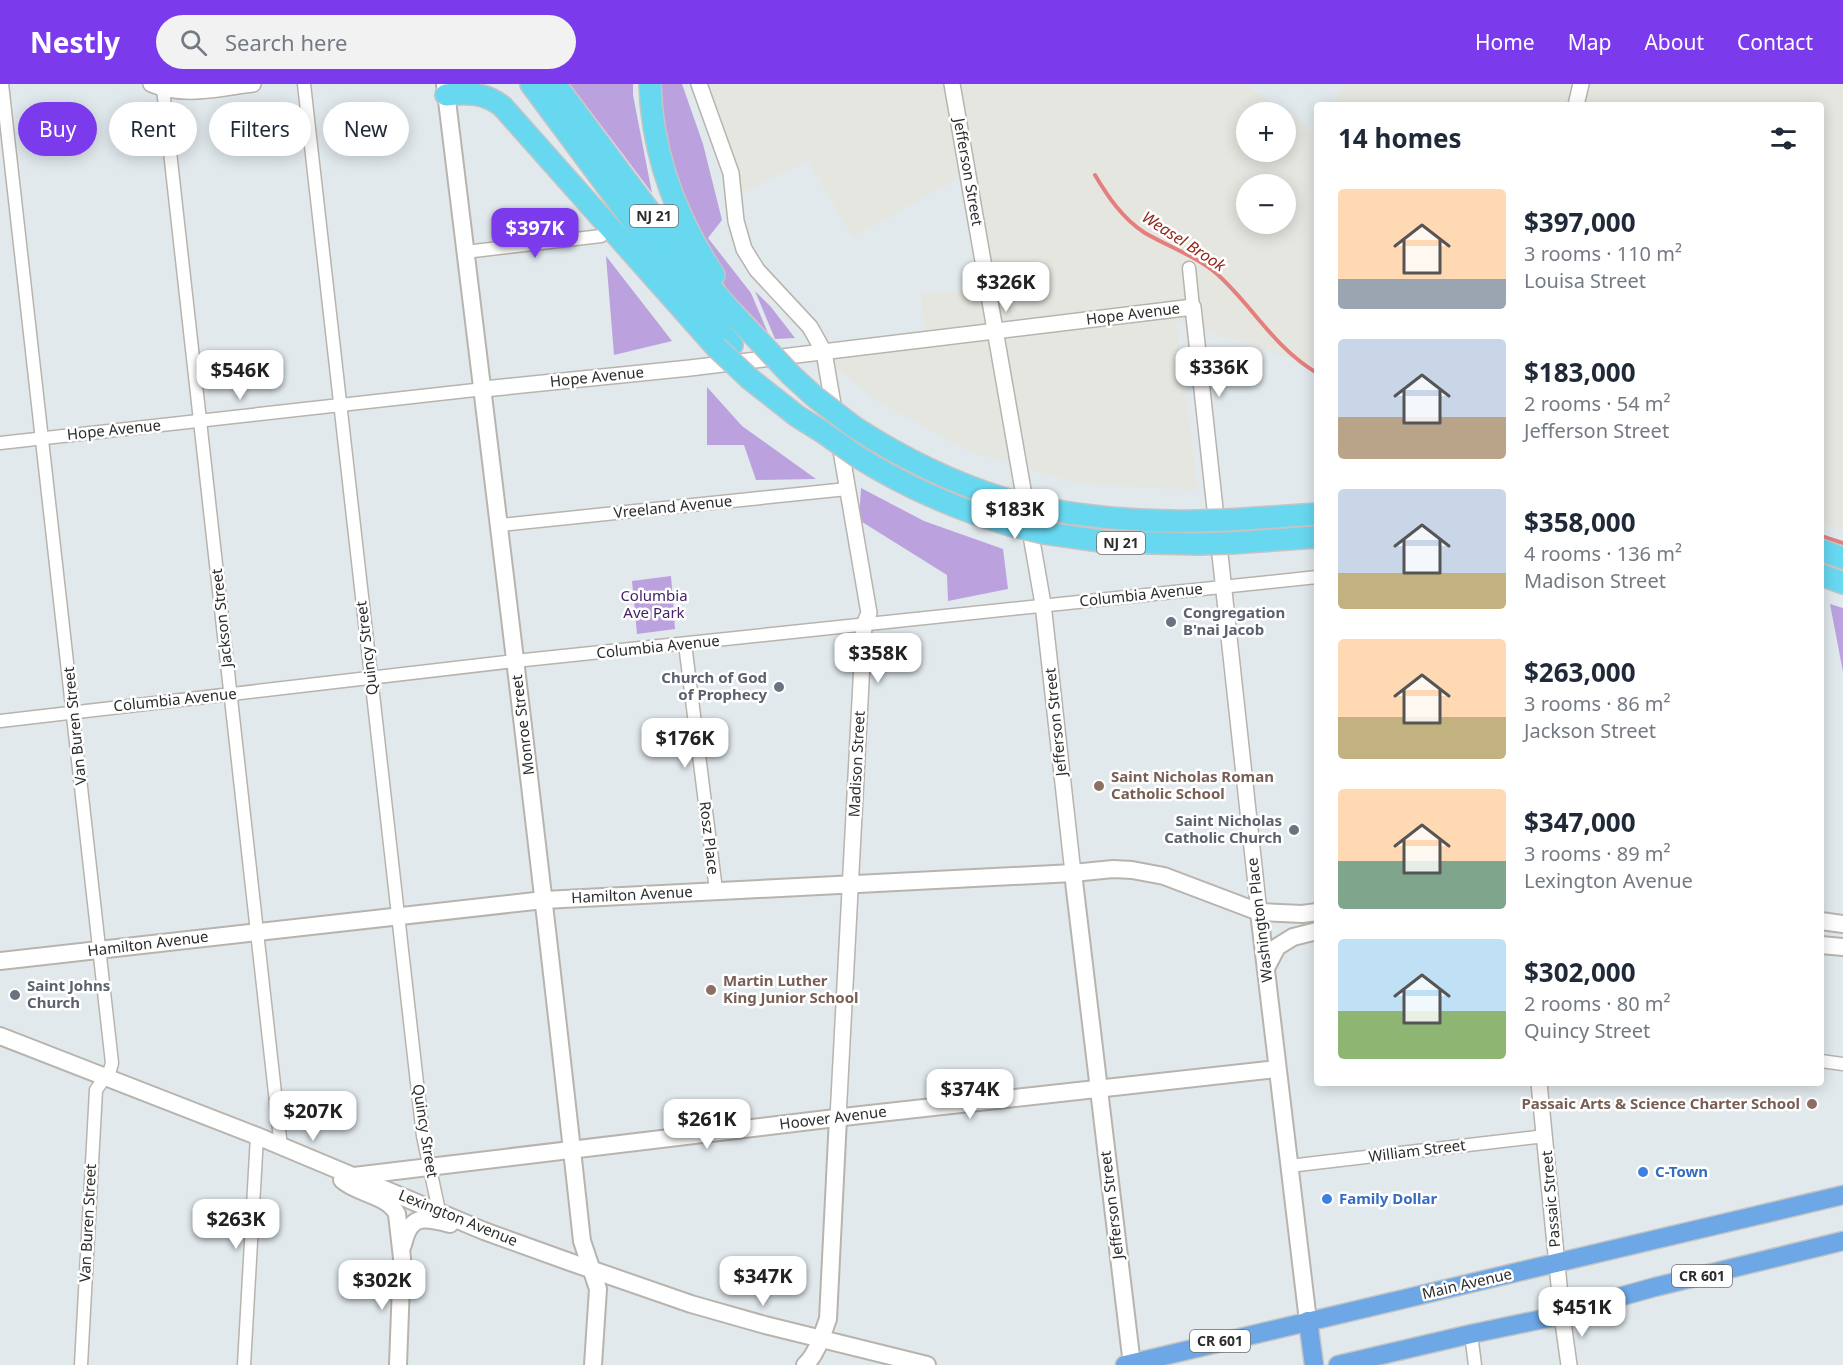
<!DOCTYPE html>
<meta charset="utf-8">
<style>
body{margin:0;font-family:"Noto Sans",sans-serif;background:#f2f2f3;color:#1f2937;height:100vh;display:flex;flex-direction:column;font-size:22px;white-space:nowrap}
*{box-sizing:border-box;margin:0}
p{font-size:20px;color:#747a83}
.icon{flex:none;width:33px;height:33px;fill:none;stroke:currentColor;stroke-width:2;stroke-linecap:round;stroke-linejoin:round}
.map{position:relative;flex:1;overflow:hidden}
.details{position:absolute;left:1314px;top:18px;width:510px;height:984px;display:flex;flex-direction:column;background:#fff;border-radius:6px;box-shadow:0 3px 15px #0003}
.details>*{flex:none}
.top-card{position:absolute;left:18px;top:18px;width:570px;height:54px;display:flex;gap:12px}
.buttons{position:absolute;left:1236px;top:18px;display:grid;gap:12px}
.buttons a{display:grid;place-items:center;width:60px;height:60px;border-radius:50%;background:#fff;box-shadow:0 3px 15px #0003;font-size:30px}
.price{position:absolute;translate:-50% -51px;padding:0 14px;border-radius:12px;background:#fff;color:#222;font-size:20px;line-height:39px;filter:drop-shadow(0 2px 3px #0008)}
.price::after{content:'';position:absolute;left:50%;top:36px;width:18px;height:14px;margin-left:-9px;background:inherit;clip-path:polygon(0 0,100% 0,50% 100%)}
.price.current{background:#7c3aed;color:#fff}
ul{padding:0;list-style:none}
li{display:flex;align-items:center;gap:18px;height:150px;padding:0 24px}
li span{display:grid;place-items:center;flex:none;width:168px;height:120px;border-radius:6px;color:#555}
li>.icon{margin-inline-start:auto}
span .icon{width:72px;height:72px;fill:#fffc;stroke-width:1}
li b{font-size:26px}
h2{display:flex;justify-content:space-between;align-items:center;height:72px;padding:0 24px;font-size:26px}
.pill{padding:0 21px;border-radius:27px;background:#fff;box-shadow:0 3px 15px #0003;font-size:21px;line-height:54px}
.pill.current{background:#7c3aed;color:#fff}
header{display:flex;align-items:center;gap:36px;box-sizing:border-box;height:84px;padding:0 30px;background:#7c3aed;color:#fff}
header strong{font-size:28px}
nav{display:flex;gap:33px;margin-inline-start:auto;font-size:21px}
.search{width:420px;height:54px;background:#f2f2f3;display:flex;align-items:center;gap:15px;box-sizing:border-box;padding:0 21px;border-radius:33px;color:#747a83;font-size:22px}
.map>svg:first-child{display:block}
.industrial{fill:#e6e6e0;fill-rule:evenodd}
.green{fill:#bba2de}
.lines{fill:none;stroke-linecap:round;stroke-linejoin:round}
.stream{stroke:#e57f7e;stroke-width:4}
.minor-casing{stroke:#b8b4ad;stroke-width:15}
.tertiary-casing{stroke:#b8b4ad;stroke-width:18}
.secondary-casing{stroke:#b8b4ad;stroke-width:20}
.primary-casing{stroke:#c4c4c4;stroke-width:21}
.motorway-casing{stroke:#c4c4c4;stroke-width:24}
.minor{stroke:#fff;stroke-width:12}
.tertiary{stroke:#fff;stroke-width:15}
.secondary{stroke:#fff;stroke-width:16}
.primary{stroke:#6da7e5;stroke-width:18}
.motorway{stroke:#68d8f1;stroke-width:21}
.motorway-bridge-casing{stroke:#c4c4c4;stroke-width:24;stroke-linecap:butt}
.motorway-bridge{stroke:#68d8f1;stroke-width:21}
.worship-dot{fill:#6b7280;stroke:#fff;stroke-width:2}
.education-dot{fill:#8d6e63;stroke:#fff;stroke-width:2}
.shop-dot{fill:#3f7fe0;stroke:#fff;stroke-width:2}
.labels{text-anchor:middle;stroke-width:5;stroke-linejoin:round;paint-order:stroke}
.shield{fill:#fff;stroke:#6c6c6c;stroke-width:1.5}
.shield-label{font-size:14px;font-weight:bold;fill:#2d2d2d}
.street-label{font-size:15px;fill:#2d2d2d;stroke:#fff}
.park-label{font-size:15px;fill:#462265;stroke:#fff}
.worship-label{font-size:15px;font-weight:bold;fill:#5b616d;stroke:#fff;text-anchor:start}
.education-label{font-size:15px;font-weight:bold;fill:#785e54;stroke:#fff;text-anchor:start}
.shop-label{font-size:15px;font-weight:bold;fill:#366cbe;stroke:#fff;text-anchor:start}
.water-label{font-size:16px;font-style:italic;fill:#94251a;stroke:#fff}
</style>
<header>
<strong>Nestly</strong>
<div class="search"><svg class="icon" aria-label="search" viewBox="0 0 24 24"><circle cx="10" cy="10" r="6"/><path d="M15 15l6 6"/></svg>Search here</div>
<nav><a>Home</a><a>Map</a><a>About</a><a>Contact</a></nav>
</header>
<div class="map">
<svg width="1843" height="1281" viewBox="0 0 1843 1281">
<rect width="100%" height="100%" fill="#e1e9ed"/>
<!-- industrial -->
<g class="industrial">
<path d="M702,0h543l72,50v233l-141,-46 22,169 -116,-6 -112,-32 -96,-53 -60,-49 110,-13 -2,-43 69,-7 -22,-115 -116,65 -45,-76 -73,35zM1246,28h40v40h-40zM1246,100h40v40h-40z"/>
<path d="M1343,0h500v447l-22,-7v-419h-486z"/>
</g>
<!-- green -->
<g class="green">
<path d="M570,0h63v11l19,98z"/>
<path d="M658,0h24l21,60 19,76 -14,18 43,55 17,40 -41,-44 -27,-42 -39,-99z"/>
<path d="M606,172l66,85 -58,14z"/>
<path d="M755,207l16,16 24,31 -20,1z"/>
<path d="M707,303l35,39 74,53 -60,1 -12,-35h-37z"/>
<path d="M861,404l63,33 79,28 5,40 -60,12 -1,-26 -88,-55z"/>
<path d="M671,492l4,53 -38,5 -5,-53z"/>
<path d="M1830,520l13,4v64z"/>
</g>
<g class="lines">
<!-- stream -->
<g class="stream">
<path d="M1095,91c13,22 28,44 50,58 24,14 51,23 72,41 35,31 57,74 100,99"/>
<path d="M1821,452l22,7"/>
</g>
<!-- minor casing -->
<g class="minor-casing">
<g id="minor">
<path d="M2,0l110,979 -2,7 -14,20 -15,275"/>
<path d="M304,0l119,1052 16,75"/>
<path d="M163,5c41,352 79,705 118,1058"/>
<path d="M465,168l136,-16"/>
<path d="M1189,184l4,39"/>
<path d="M0,359l484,-54"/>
<path d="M500,441l347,-36"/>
<path d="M685,560l31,246"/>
<path d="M0,637l515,-60 802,-84"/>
<path d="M1821,977l22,3"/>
<path d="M1289,1082l256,-30"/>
<path d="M1471,1250l4,31"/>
<path d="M244,1281l13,-229"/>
</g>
</g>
<!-- tertiary casing -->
<g class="tertiary-casing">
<g id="tertiary">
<path d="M151,0c32,14 68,4 102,0"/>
<path d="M699,0l32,89 5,48 8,28 13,21 53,57 14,25 45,261 -5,12 -26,493"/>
<path d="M952,0l91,520 30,269"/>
<path d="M1576,21l5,-21"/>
<path d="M484,305l206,-21 503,-61 66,605"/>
<path d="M1539,999l23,232 7,50"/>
</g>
</g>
<!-- secondary casing -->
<g class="secondary-casing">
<g id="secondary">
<path d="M445,0c47,386 95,771 137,1157l16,48 -5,76"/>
<path d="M1073,789l59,492"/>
<path d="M1259,828l49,409"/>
<path d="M1821,837l22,3"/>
<path d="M1821,861l22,2"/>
<path d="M0,877l544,-61 529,-27 40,-4 19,1 32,6 95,36 43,2 15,-2"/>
<path d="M1266,884l11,-21 16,-10 24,-6"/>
<path d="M0,952l257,100 227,95 86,31 121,42 74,21 162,40"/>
<path d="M354,1092l498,-60 425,-47"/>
<path d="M342,1096c15,14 46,15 55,34l5,44 -4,107"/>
<path d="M403,1161c7,-31 20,-28 47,-21"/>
<path d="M805,1281c12,-11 17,-30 23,-46l10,-201"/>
</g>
</g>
<!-- primary casing -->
<g class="primary-casing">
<g id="primary">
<path d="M1308,1237l6,44"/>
<path d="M1125,1281l718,-170"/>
<path d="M1338,1281l133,-31 91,-19 21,-8 72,-20 188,-46"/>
</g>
</g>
<!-- motorway casing -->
<g class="motorway-casing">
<g id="motorway">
<path d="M531,0l110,148 91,113"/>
<path d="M555,0c66,88 128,179 205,258"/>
<path d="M650,0c2,70 25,132 64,191"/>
<path d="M446,11c22,-3 39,-2 56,11l214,241"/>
<path d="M791,291l24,22"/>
<path d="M750,295l47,37 24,15"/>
<path d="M854,343c48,31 96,55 151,72"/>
<path d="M858,373c48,30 98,52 152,68"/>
<path d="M1040,424c52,10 102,14 155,13"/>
<path d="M1228,436l89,-6"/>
<path d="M1044,449l63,9 92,2"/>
<path d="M1232,459l85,-6"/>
<path d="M1821,466l22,8"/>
<path d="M1821,491l22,8"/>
</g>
</g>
<!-- minor -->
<use href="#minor" class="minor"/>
<!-- tertiary -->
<use href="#tertiary" class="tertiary"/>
<!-- secondary -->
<use href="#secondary" class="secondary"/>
<!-- primary -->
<use href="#primary" class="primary"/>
<!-- motorway -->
<use href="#motorway" class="motorway"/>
<!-- motorway-bridge casing -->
<g class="motorway-bridge-casing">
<g id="motorway-bridge">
<path d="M760,258l31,33"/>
<path d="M716,263l34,32"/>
<path d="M815,313l39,30"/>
<path d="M821,347l37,26"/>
<path d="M1005,415l35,9"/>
<path d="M1195,437l33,-1"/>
<path d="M1010,441l34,8"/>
<path d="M1199,460l33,-1"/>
</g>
</g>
<!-- motorway-bridge -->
<use href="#motorway-bridge" class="motorway-bridge"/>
</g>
<!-- markers -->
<g class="worship-dot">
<circle cx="1171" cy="538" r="6"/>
<circle cx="779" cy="603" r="6"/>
<circle cx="1294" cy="746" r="6"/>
<circle cx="15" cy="911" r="6"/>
</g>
<g class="education-dot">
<circle cx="1099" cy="702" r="6"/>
<circle cx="711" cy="906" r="6"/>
<circle cx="1812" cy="1020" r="6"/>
</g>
<g class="shop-dot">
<circle cx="1643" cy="1088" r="6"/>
<circle cx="1327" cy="1115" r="6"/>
</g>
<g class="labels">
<!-- shield labels -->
<g class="shield">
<rect x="630" y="121" width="48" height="22" rx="4.5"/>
<rect x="1097" y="448" width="48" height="22" rx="4.5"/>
<rect x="1672" y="1181" width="60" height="22" rx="4.5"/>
<rect x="1190" y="1246" width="60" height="22" rx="4.5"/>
</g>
<g class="shield-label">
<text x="654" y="137">NJ 21</text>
<text x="1121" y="464">NJ 21</text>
<text x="1702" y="1197">CR 601</text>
<text x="1220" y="1262">CR 601</text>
</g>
<!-- street labels -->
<g class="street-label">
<text transform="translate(968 88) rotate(80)" y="5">Jefferson Street</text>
<text transform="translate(1133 230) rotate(-7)" y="5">Hope Avenue</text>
<text transform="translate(597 293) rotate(-6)" y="5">Hope Avenue</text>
<text transform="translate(114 346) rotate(-6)" y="5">Hope Avenue</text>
<text transform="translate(673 423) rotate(-6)" y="5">Vreeland Avenue</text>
<text transform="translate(1141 511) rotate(-6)" y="5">Columbia Avenue</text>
<text transform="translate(222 534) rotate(-96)" y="5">Jackson Street</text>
<text transform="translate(658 563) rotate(-6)" y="5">Columbia Avenue</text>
<text transform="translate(367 564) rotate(-97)" y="5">Quincy Street</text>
<text transform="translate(175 616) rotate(-6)" y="5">Columbia Avenue</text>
<text transform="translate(1056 638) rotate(-96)" y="5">Jefferson Street</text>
<text transform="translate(523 641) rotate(-97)" y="5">Monroe Street</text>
<text transform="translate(75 642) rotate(-96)" y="5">Van Buren Street</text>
<text transform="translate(857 680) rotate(-87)" y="5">Madison Street</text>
<text transform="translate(709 754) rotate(83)" y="5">Rosz Place</text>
<text transform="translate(632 811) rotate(-3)" y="5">Hamilton Avenue</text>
<text transform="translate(1260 836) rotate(-97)" y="5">Washington Place</text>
<text transform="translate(148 860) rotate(-7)" y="5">Hamilton Avenue</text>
<text transform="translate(833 1034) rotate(-7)" y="5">Hoover Avenue</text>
<text transform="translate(425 1047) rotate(81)" y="5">Quincy Street</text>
<text transform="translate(1417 1067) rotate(-7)" y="5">William Street</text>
<text transform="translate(1551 1115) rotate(-95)" y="5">Passaic Street</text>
<text transform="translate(1112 1121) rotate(-97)" y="5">Jefferson Street</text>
<text transform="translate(458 1134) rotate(22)" y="5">Lexington Avenue</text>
<text transform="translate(88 1139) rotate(-87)" y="5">Van Buren Street</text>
<text transform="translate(1467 1200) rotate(-13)" y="5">Main Avenue</text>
</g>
<!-- park labels -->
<g class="park-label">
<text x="654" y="517">Columbia<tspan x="654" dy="17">Ave Park</tspan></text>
</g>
<!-- worship labels -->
<g class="worship-label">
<text x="1183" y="534">Congregation<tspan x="1183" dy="17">B'nai Jacob</tspan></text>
<text x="767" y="599" text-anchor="end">Church of God<tspan x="767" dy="17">of Prophecy</tspan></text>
<text x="1282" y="742" text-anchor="end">Saint Nicholas<tspan x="1282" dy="17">Catholic Church</tspan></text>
<text x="27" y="907">Saint Johns<tspan x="27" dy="17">Church</tspan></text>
</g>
<!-- education labels -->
<g class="education-label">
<text x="1111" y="698">Saint Nicholas Roman<tspan x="1111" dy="17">Catholic School</tspan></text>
<text x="723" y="902">Martin Luther<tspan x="723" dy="17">King Junior School</tspan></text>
<text x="1800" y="1025" text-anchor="end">Passaic Arts &amp; Science Charter School</text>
</g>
<!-- shop labels -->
<g class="shop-label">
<text x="1655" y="1093">C-Town</text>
<text x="1339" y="1120">Family Dollar</text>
</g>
<!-- water labels -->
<g class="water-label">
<text transform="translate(1184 157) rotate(33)" y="6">Weasel Brook</text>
</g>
</g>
</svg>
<div class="buttons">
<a>+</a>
<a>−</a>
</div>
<b class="price current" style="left:535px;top:175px">$397K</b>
<b class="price" style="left:1006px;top:229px">$326K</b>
<b class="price" style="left:1219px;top:314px">$336K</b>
<b class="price" style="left:240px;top:317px">$546K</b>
<b class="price" style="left:1015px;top:456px">$183K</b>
<b class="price" style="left:878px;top:600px">$358K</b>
<b class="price" style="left:685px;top:685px">$176K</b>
<b class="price" style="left:970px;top:1036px">$374K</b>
<b class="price" style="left:313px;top:1058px">$207K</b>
<b class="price" style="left:707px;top:1066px">$261K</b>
<b class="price" style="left:236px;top:1166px">$263K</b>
<b class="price" style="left:763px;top:1223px">$347K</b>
<b class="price" style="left:382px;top:1227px">$302K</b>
<b class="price" style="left:1582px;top:1254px">$451K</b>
<div class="top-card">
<a class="pill current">Buy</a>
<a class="pill">Rent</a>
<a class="pill">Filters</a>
<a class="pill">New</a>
</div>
<section class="details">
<h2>14 homes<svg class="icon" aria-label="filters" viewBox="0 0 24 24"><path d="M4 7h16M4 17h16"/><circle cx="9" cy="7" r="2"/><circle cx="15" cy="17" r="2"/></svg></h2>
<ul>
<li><span style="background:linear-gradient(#ffd9b3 75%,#9aa5b1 0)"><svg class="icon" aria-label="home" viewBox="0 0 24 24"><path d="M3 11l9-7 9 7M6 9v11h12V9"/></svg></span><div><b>$397,000</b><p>3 rooms · 110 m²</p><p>Louisa Street</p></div></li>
<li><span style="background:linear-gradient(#c9d6e8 65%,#b9a48a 0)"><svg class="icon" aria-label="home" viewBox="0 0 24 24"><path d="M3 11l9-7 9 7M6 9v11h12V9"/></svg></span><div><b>$183,000</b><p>2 rooms · 54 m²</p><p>Jefferson Street</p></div></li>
<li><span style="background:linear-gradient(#c9d6e8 70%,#c2b280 0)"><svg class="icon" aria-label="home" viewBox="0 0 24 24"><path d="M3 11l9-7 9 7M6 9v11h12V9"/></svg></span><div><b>$358,000</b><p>4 rooms · 136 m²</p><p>Madison Street</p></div></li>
<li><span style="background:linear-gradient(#ffd9b3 65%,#c2b280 0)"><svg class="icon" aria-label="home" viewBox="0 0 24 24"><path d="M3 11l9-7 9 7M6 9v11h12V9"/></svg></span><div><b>$263,000</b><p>3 rooms · 86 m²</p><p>Jackson Street</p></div></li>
<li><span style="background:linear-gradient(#ffd9b3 60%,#7fa58c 0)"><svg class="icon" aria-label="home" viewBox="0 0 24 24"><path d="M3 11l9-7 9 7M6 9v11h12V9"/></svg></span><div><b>$347,000</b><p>3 rooms · 89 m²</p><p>Lexington Avenue</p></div></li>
<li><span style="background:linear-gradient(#bfe0f5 60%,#8fb573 0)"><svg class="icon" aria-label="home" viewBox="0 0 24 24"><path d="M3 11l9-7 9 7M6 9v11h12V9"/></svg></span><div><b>$302,000</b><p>2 rooms · 80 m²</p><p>Quincy Street</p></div></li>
</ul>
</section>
</div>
